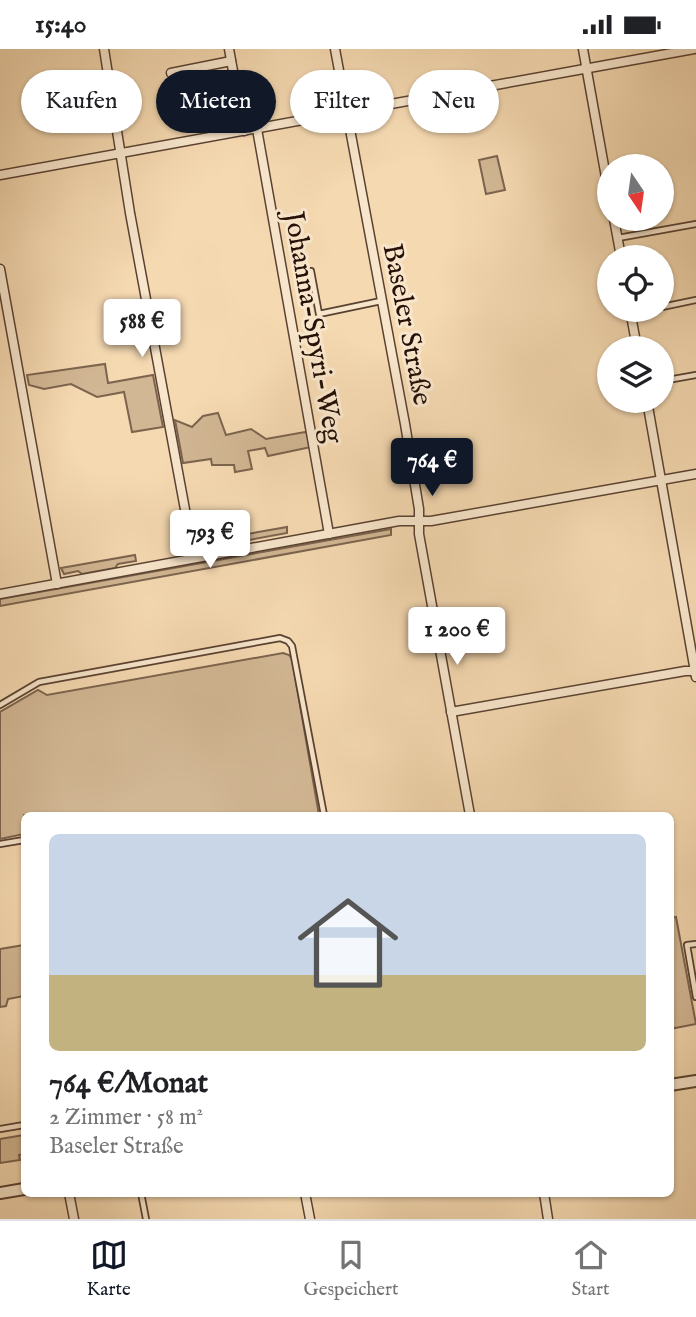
<!DOCTYPE html>
<html lang="de">
<meta charset="utf-8">
<style>
body{margin:0;font-family:"IM FELL English",serif;background:#f6f6f6;color:#202124;height:100vh;display:flex;flex-direction:column;font-size:26px;white-space:nowrap}
*{box-sizing:border-box;margin:0}
p{font-size:23px;color:#757577}
.icon{flex:none;width:38px;height:38px;fill:none;stroke:currentColor;stroke-width:2;stroke-linecap:round;stroke-linejoin:round}
.map{position:relative;flex:1;overflow:hidden}
.sheet{position:absolute;left:21px;top:763px;width:653px;height:385px;display:flex;flex-direction:column;background:#fff;border-radius:10px;box-shadow:0 2px 5px #0004}
.sheet>*{flex:none}
.banner{position:absolute;left:21px;top:21px;width:654px;height:63px;display:flex;gap:14px}
.needle{width:46px;rotate:167deg}
.tools{position:absolute;left:597px;top:105px;display:grid;gap:14px}
.tools a{display:grid;place-items:center;width:77px;height:77px;border-radius:50%;background:#fff;box-shadow:0 2px 5px #0004;font-size:35px}
.price{position:absolute;translate:-50% -60px;padding:0 16px;border-radius:7px;background:#fff;color:#222;font-size:23px;line-height:46px;filter:drop-shadow(0 2px 4px #0008)}
.price::after{content:'';position:absolute;left:50%;top:42px;width:21px;height:16px;margin-left:-10px;background:inherit;clip-path:polygon(0 0,100% 0,50% 100%)}
.price.on{background:#111827;color:#fff}
ul{padding:0;list-style:none}
li{display:grid;align-content:center;gap:14px;height:371px;padding:0 28px}
li span{display:grid;place-items:center;height:217px;border-radius:10px;color:#555}
li>.icon{margin-inline-start:auto}
span .icon{width:126px;height:126px;fill:#fffc;stroke-width:1}
li b{font-size:30px}
.pill{padding:0 24px;border-radius:32px;background:#fff;box-shadow:0 2px 5px #0004;font-size:24px;line-height:63px}
.pill.on{background:#111827;color:#fff}
.status{display:flex;justify-content:space-between;align-items:center;height:49px;padding:0 35px;background:#fff;direction:ltr}
.status svg{height:19px;fill:currentColor}
.dock{display:flex;justify-content:space-around;align-items:center;height:98px;border-top:2px solid #e0e0e0;background:#fff;font-size:19px;color:#757577}
.dock a{display:grid;justify-items:center;gap:4px}
.dock .on{color:#111827}
.map>svg:first-child{display:block}
.green{fill:#d2b794;stroke:#7c644e;stroke-width:2}
.lines{fill:none;stroke-linecap:round;stroke-linejoin:round}
.service-casing{stroke:#5a4232;stroke-width:8}
.minor-casing{stroke:#5a4232;stroke-width:11}
.tertiary-casing{stroke:#5a4232;stroke-width:14}
.service{stroke:#f8e6cc;stroke-width:4.5}
.minor{stroke:#f8e6cc;stroke-width:8}
.tertiary{stroke:#f8e6cc;stroke-width:10}
.labels{text-anchor:middle;stroke-width:6;stroke-linejoin:round;paint-order:stroke}
.street-label{font-size:28px;fill:#261007;stroke:#f8e6cc}
</style>
<div class="status"><b>15:40</b><svg viewBox="0 0 49 12"><path d="M0 12V9h3v3zM5 12V6h3v6zM10 12V3h3v9zM15 12V0h3v12zM26 1h20v11H26zM47 4h2v5h-2z"/></svg></div>
<div class="map">
<svg width="696" height="1170" viewBox="0 0 696 1170">
<rect width="100%" height="100%" fill="#f5d9b1"/>
<filter id="stains"><feTurbulence type="fractalNoise" baseFrequency=".00286" numOctaves="4"/><feColorMatrix values="0 0 0 0 .2 0 0 0 0 .09 0 0 0 0 .02 0 0 0 .5 -.17"/></filter>
<radialGradient id="worn" r=".72"><stop offset=".6" stop-color="#630" stop-opacity="0"/><stop offset="1" stop-color="#630" stop-opacity=".3"/></radialGradient>
<!-- green -->
<g class="green">
<path d="M497,107l8,34 -19,4 -7,-34z"/>
<path d="M105,315l3,19 45,-8 10,52 -31,5 -8,-40 -27,5 -26,-13 -27,5 -15,-4 -2,-10z"/>
<path d="M218,364l8,22 25,-6 15,10 39,-7 3,1 3,14 -43,9 -3,-8 -17,3 4,18 -17,3 -1,-7h-22l-1,-6 -28,4 -8,-43 17,7 11,-11z"/>
<path d="M287,478v6l-87,16 -4,-6z"/>
<path d="M391,480v6l-391,71v-7z"/>
<path d="M135,506l1,6 -18,3 -3,4 -33,6 -4,-3 -14,3 -3,-6z"/>
<path d="M283,604l6,2 3,4 27,156h-295v19l-24,5v-127l38,-22 9,5z"/>
<path d="M676,868l20,107 -26,5v-111z"/>
<path d="M24,896v51l-16,3 -2,7 -6,1v-58z"/>
<path d="M24,1086v19l-5,1 1,5 -20,3v-24z"/>
</g>
<g class="lines">
<!-- service casing -->
<g class="service-casing">
<g id="service">
<path d="M618,189l78,-14"/>
<path d="M311,222l8,43 62,-13"/>
<path d="M662,258l34,-7"/>
<path d="M631,264l14,-3"/>
<path d="M662,332l34,-6"/>
<path d="M0,656l39,-23 241,-44 8,3 4,5 32,169"/>
<path d="M0,795l24,-4"/>
<path d="M696,895l-9,1 9,52"/>
<path d="M0,1080l24,-4"/>
<path d="M141,1144l5,26"/>
</g>
</g>
<!-- minor casing -->
<g class="minor-casing">
<g id="minor">
<path d="M104,0l26,164 64,345"/>
<path d="M229,0l15,82"/>
<path d="M335,0l70,375 14,85v25l51,281"/>
<path d="M583,0l26,145"/>
<path d="M171,24l60,-12"/>
<path d="M42,49l69,-13"/>
<path d="M257,80l72,405"/>
<path d="M0,126l694,-126"/>
<path d="M614,170l7,38"/>
<path d="M0,220l57,315"/>
<path d="M630,261l7,38"/>
<path d="M647,352l49,276"/>
<path d="M0,545l399,-73h32l265,-47"/>
<path d="M451,663l234,-41h11"/>
<path d="M69,1144l5,26"/>
<path d="M305,1144l5,26"/>
<path d="M544,1144l4,26"/>
</g>
</g>
<!-- tertiary casing -->
<g class="tertiary-casing">
<g id="tertiary">
<path d="M670,1036l26,-4"/>
<path d="M0,1144l24,-4"/>
</g>
</g>
<!-- service -->
<use href="#service" class="service"/>
<!-- minor -->
<use href="#minor" class="minor"/>
<!-- tertiary -->
<use href="#tertiary" class="tertiary"/>
</g>
<g class="labels">
<!-- street labels -->
<g class="street-label">
<text transform="translate(409 275) rotate(79)" y="10">Baseler Straße</text>
<text transform="translate(315 278) rotate(80)" y="10">Johanna-Spyri-Weg</text>
</g>
</g>
<rect width="100%" height="100%" filter="url(#stains)"/>
<rect width="100%" height="100%" fill="url(#worn)"/>
</svg>
<div class="tools">
<a><svg class="needle" viewBox="-14 -14 28 28"><path d="M0-13l5 13h-10z" fill="#e53935"/><path d="M0 13l5-13h-10z" fill="#757577"/></svg></a>
<a><svg class="icon" aria-label="locate" viewBox="0 0 24 24"><circle cx="12" cy="12" r="6"/><path d="M12 2v4M12 18v4M2 12h4M18 12h4"/></svg></a>
<a><svg class="icon" aria-label="layers" viewBox="0 0 24 24"><path d="M12 4l9 5-9 5-9-5zM3 14l9 5 9-5"/></svg></a>
</div>
<b class="price" style="left:142px;top:310px">588 €</b>
<b class="price on" style="left:432px;top:449px">764 €</b>
<b class="price" style="left:210px;top:521px">793 €</b>
<b class="price" style="left:457px;top:618px">1 200 €</b>
<div class="banner">
<a class="pill">Kaufen</a>
<a class="pill on">Mieten</a>
<a class="pill">Filter</a>
<a class="pill">Neu</a>
</div>
<section class="sheet">
<ul>
<li><span style="background:linear-gradient(#c9d6e8 65%,#c2b280 0)"><svg class="icon" aria-label="home" viewBox="0 0 24 24"><path d="M3 11l9-7 9 7M6 9v11h12V9"/></svg></span><div><b>764 €/Monat</b><p>2 Zimmer · 58 m²</p><p>Baseler Straße</p></div></li>
</ul>
</section>
</div>
<nav class="dock">
<a class="on"><svg class="icon" aria-label="map" viewBox="0 0 24 24"><path d="M3 6l6-2 6 2 6-2v14l-6 2-6-2-6 2zM9 4v14M15 6v14"/></svg>Karte</a>
<a><svg class="icon" aria-label="saved" viewBox="0 0 24 24"><path d="M7 4h10v16l-5-4-5 4z"/></svg>Gespeichert</a>
<a><svg class="icon" aria-label="home" viewBox="0 0 24 24"><path d="M3 11l9-7 9 7M6 9v11h12V9"/></svg>Start</a>
</nav>
